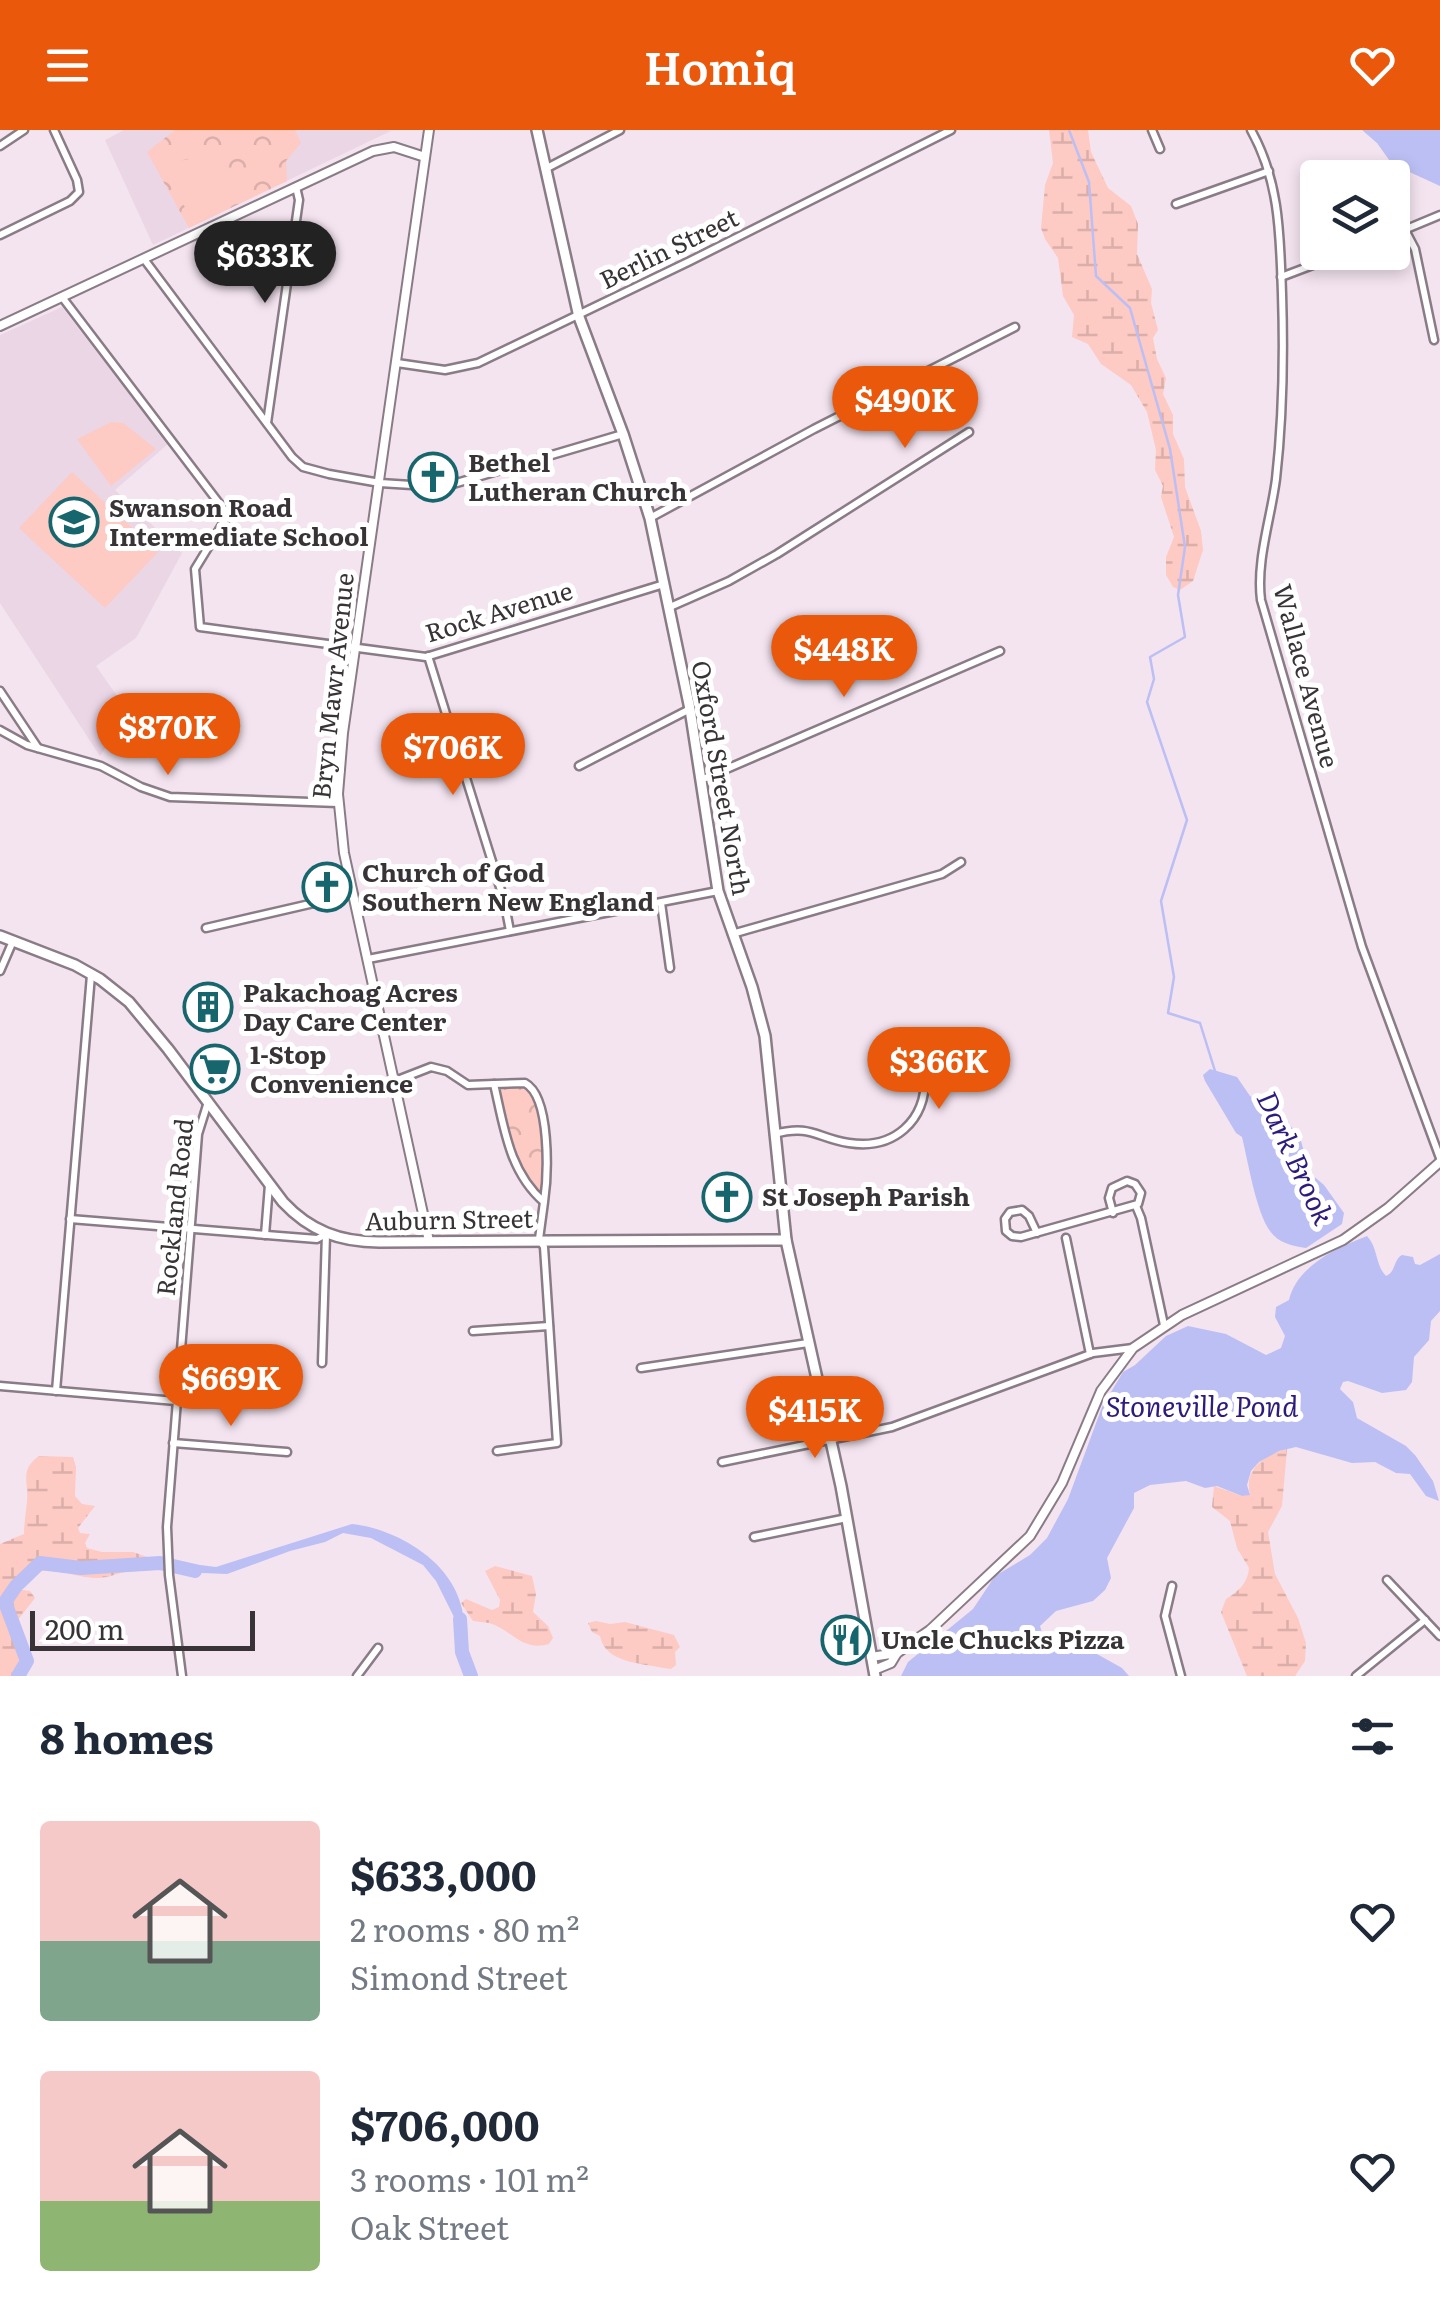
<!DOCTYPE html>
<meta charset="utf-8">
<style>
body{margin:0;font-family:Literata,serif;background:#f6f6f7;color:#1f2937;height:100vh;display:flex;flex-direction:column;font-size:38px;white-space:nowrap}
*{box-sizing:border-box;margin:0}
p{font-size:32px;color:#747a83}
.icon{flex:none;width:55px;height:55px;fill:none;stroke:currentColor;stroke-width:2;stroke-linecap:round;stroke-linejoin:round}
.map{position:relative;height:1546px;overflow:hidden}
.details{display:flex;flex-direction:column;background:#fff;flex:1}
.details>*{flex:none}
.buttons{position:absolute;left:1300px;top:30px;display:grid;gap:20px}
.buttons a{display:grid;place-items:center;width:110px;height:110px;border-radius:10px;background:#fff;box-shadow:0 5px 15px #0003;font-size:50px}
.scale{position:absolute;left:30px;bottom:25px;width:225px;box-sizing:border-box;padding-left:10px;border:5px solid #383337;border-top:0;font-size:28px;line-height:35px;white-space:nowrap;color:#383337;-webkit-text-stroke:8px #fff;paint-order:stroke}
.price{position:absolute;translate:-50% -85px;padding:0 22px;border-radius:35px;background:#ea580c;color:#fff;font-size:32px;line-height:65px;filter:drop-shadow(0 2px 5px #0008)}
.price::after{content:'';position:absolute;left:50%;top:60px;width:30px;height:22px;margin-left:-15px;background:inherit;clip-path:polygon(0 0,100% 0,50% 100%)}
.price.selected{background:#222;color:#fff}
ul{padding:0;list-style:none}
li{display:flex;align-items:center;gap:30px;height:250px;padding:0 40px}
li span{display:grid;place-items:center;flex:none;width:280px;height:200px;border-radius:10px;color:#555}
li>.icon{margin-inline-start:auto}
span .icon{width:120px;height:120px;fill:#fffc;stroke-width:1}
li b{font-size:42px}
h2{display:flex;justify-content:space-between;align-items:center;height:120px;padding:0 40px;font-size:42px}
header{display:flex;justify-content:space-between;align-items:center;height:130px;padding:0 40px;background:#ea580c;color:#fff;font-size:45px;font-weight:600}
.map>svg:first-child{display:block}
.built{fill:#ebd6e6}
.wetland{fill:url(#wetland-marsh)}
.park{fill:url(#park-crowns)}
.pitch{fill:#fecac4}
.water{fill:#bcbff3}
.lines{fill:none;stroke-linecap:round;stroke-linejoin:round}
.stream{stroke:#bcbff3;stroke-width:2.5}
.river{stroke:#bcbff3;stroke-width:14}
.minor-casing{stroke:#8a7c86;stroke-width:11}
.tertiary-casing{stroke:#8a7c86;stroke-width:12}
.secondary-casing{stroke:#8a7c86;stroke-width:14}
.minor{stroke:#fff;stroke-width:6}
.tertiary{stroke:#fff;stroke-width:8}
.secondary{stroke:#fff;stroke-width:9}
.labels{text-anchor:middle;stroke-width:10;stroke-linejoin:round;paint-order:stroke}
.street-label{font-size:25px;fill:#383337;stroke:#fff}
.poi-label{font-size:25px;font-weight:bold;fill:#383337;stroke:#fff;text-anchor:start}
.water-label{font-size:28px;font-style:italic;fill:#2e1b7c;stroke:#fff}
</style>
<header><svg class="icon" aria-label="menu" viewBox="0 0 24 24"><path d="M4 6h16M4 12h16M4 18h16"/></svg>Homiq<svg class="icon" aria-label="heart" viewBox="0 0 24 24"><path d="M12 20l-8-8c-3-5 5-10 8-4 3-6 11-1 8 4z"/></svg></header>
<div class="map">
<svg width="1440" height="1546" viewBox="0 0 1440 1546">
<defs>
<pattern id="wetland-marsh" width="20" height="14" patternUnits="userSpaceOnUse" patternTransform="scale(2.5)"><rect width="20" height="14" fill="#fecac4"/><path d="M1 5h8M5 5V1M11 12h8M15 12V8" fill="none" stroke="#daaea9"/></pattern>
<pattern id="park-crowns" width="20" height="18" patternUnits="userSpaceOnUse" patternTransform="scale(2.5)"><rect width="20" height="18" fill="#fecac4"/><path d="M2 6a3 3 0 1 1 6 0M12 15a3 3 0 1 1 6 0" fill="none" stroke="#daaea9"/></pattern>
</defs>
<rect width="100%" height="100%" fill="#f4e4f0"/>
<!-- built -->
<g class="built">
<path d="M124,0h261l6,1 -238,114 -48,-105z"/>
<path d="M62,177l106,137 -53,46 67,63 -46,85 -40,28 33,47 -29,43 -100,-153v-268z"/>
</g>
<!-- wetland -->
<g class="wetland">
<path d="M1049,0h39l3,22 17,36 23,18 7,18 -1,30 15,35 -1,14 7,27 -5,8 4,21 9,19 -3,16 10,21v19l11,25 1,28 16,44 2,19 -10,31 -13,9 -7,-3 -7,-12v-18l8,-20 -13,-40 2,-11 -8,-16 1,-20 -9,-38 -16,-27 -30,-21 -13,-20 -16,-7 2,-22 -11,-19 -5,-38 -13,-19 -4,-11 4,-43 8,-22z"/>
<path d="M1287,1319l-5,57 -14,26 7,42 23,44 8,25 -1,18 -10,15h-48l-26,-64 5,-13c12,-7 22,-16 23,-31l-12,-20 -7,-27 -18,-14 2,-21 28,10 8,-2c-7,-25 16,-40 37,-45z"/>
<path d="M39,1326l34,1 3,10 -1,29 7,8 13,2 -17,22 2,5 10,1 -5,9 2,5 15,4h31l20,7v7c-18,-1 -36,11 -55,12 -19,0 -38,-9 -57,-7 -11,1 -20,9 -25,18l14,2 5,7 -18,23 15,39 -10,16h-22v-132l24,-10c0,-11 2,-21 3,-33 2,-19 -8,-31 12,-45z"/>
<path d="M495,1436l37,10 4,18 -3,18 15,14 5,12 -4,6c-27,8 -38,-15 -60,-21 -6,-1 -11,-1 -16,-2l-12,-18 5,-4 26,11 7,-3 1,-7 -15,-29z"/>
<path d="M596,1491l14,3 15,-2 49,13 6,12 -5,5 1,13 -5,4 -8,-1c-22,-5 -58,-5 -63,-32l-8,-4 -4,-9z"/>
</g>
<!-- park -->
<g class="park">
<path d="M175,0h120l6,13 -15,18 1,20 -98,47 -42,-76z"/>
<path d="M494,954h33c22,31 23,81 17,118l-28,-35z"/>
</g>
<!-- pitch -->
<g class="pitch">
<path d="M201,27c24,4 28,17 39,37l-47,26 -30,-48 20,-12z"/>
<path d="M111,292l12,1 33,26 -45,37 -34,-47z"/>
<path d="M72,342l86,80 -53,56 -86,-80z"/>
</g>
<!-- water -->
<g class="water">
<path d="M1362,0h78v56l-48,-22 -15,-21z"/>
<path d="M1210,939l27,8 13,19 36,23 15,22 9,32 14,12 20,28 -2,11 -36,24c-13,-2 -28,-5 -36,-17 -14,-19 -22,-70 -28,-94l-6,-4 -31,-52 -2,-6z"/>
<path d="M1367,1106c11,11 8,29 19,40 10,-4 7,-16 16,-21l11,2 2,7 5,1 20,-11v57l-9,10 -2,19 -15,17 -2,25 -6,8 -24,3 -34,-12 -5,1 -3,7 13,13 4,16 49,28 9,9 18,26 6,20 -13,-5 -16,-22 -14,-1 -21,-11 -23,1 -56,-16 -17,4 -20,11 -8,9 -4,14 3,10 -8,1 -25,-10 -12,2 -19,-7 -36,4 -16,8v15l-27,50 4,20 -6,12 -12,11 -37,10 -16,15 3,10 13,15 32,-2 34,19 7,8h-228l7,-14 65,-53 22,-33 35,-21 17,-17 21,-39 34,-92 21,-35 12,-7 31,-29 22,-10 38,8 40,21 15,-7 4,-12 -10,-19 1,-10 13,-7c8,-34 47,-52 78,-64z"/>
<path d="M352,1394c45,5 100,37 110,85 3,12 -4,27 -1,39 2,10 10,17 12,28h-7v-9l-10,-19v-27l-20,-40 -13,-16 -52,-27 -28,-5 -18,9 -35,9 -63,23 -25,-1 -25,-7h-24v-7l63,8z"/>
</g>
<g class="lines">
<!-- stream -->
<path class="stream" d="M1069,0l20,52 7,94 34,32 40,141 15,98 -7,48 7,42 -35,20 4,22 -7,23 40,118 -26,81 13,76 -6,36 32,10 15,48"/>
<!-- river -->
<g class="river">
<path d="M460,1489l2,33 9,24"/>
<path d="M18,1546l9,-15 -22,-59 11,-16 24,-23 41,5 79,-5 35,8"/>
</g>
<!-- minor casing -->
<g class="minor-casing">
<g id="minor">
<path d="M1152,0l8,19"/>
<path d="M1251,0c29,52 29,106 31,164 2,62 1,123 -6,185 -5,39 -20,82 -15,121l101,347 78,211"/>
<path d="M0,16l24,-16"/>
<path d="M547,38l73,-38"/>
<path d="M1176,74l93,-33"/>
<path d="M1405,100l10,19 19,91"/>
<path d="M0,105l70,-34 9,-9 -2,-12 -23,-50"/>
<path d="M1392,105l48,-20"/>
<path d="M144,129l148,198 11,10 26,7 51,9 63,4 180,-53"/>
<path d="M1281,147l66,-25"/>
<path d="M62,167l166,218 -33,54 5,58 226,30 238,-73"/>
<path d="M397,233l48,7 33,-7 212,-102 261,-131"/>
<path d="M267,293l32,-223 -3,-13"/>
<path d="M650,388l164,-89 201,-102"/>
<path d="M670,477l59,-26 48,-27 192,-122"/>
<path d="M428,526l76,244 6,31"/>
<path d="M0,561l38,57"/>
<path d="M0,600l27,15 74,21 40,21 29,10 168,6"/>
<path d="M579,636l111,-57"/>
<path d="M701,650l299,-129"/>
<path d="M661,773l9,65"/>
<path d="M206,798l147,-34"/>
<path d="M732,804l210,-60 19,-12"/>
<path d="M368,829l350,-68"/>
<path d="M0,841l13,-30"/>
<path d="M395,951l36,-14 16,4 21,14 26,-1"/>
<path d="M774,1004c38,-10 42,4 75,9 45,7 77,-22 76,-66l23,-9 3,-8 -4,-10 -7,-3 -18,4 3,26"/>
<path d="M1136,1076l5,12 23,107"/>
<path d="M70,1089l247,20 9,-5 -4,129"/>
<path d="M1037,1103l-8,-17 -7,-6 -12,2 -5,7 1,12 6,5 9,1 117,-33 3,-11 -6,-9 -8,-3 -15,7 -3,10 4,15"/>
<path d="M265,1105l4,-50"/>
<path d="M1066,1108l24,116"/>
<path d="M473,1201l76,-5"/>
<path d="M641,1238l167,-25"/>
<path d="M0,1256l176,15"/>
<path d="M56,1261l35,-416"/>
<path d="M173,1313l114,9"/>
<path d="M497,1321l60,-8 -13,-196 -5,-8 5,-37c-35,-30 -40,-75 -50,-118l31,-1c26,14 23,92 19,119"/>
<path d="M722,1332l170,-35 201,-74 40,-5"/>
<path d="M754,1407l93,-19"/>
<path d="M1387,1450l53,56"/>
<path d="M1172,1456l-7,30 16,60"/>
<path d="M182,1546l-13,-101 -2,-48 29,-367 2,-26 10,-32"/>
<path d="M357,1546l21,-28"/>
<path d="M1356,1546l69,-56"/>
</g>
</g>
<!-- tertiary casing -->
<g class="tertiary-casing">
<g id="tertiary">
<path d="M429,0l-86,603 -5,61 6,59 85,388"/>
<path d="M0,196l373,-175 21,-4 31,10"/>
<path d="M871,1527l26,-4"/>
<path d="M874,1540l17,-7 6,-10 33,-23 100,-94 32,-53 39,-92 32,-43 49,-33 161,-75 45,-32 52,-46"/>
</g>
</g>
<!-- secondary casing -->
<g class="secondary-casing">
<g id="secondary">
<path d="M537,0l42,187 44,117 27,84 40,191 28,182 34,96 13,49 21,204 55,246 34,190"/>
<path d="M0,806l75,29 25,14 29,23 39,47 115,153c27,29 57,40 96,40l407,-2"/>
</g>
</g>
<!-- minor -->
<use href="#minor" class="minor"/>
<!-- tertiary -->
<use href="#tertiary" class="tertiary"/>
<!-- secondary -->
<use href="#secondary" class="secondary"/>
</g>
<!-- icons -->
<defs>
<g id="church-ring" transform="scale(2.5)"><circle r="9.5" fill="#fff" stroke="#18666d" stroke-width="1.5"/><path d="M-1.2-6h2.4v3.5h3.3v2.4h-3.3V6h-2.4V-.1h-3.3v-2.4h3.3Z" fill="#18666d"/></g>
<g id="school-ring" transform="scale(2.5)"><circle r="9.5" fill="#fff" stroke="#18666d" stroke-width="1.5"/><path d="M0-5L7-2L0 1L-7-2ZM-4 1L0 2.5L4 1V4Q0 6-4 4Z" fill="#18666d"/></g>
<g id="building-ring" transform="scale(2.5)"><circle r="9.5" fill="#fff" stroke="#18666d" stroke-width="1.5"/><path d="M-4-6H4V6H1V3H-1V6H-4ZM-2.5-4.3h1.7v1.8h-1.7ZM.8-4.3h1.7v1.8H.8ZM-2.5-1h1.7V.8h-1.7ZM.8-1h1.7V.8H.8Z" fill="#18666d"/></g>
<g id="supermarket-ring" transform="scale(2.5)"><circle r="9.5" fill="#fff" stroke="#18666d" stroke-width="1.5"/><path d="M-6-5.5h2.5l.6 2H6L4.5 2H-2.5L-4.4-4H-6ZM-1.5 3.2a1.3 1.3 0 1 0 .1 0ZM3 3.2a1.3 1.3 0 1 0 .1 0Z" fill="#18666d"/></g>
<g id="restaurant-ring" transform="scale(2.5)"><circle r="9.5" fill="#fff" stroke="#18666d" stroke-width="1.5"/><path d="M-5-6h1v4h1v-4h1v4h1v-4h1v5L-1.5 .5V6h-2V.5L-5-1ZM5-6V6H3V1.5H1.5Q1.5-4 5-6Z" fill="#18666d"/></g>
</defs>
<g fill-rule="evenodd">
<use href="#church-ring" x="433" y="347"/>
<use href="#school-ring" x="74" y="392"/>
<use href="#church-ring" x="327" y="757"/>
<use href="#building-ring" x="208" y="877"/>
<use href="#supermarket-ring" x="215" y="939"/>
<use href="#church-ring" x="727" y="1067"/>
<use href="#restaurant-ring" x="846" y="1510"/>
</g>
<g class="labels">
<!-- street labels -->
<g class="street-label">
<text transform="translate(669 119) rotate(-26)" y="9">Berlin Street</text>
<text transform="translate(499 482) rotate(-17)" y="9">Rock Avenue</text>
<text transform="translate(1306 546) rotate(75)" y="9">Wallace Avenue</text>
<text transform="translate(333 556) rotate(-84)" y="9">Bryn Mawr Avenue</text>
<text transform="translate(721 648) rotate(80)" y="9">Oxford Street North</text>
<text transform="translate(175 1077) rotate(-84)" y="9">Rockland Road</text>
<text transform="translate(449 1090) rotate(-1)" y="9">Auburn Street</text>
</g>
<!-- poi labels -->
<g class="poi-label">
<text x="468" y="342">Bethel<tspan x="468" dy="29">Lutheran Church</tspan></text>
<text x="109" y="387">Swanson Road<tspan x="109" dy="29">Intermediate School</tspan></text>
<text x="362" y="752">Church of God<tspan x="362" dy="29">Southern New England</tspan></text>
<text x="243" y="872">Pakachoag Acres<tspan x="243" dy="29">Day Care Center</tspan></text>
<text x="250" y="934">1-Stop<tspan x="250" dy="29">Convenience</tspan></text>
<text x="762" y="1076">St Joseph Parish</text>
<text x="881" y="1519">Uncle Chucks Pizza</text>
</g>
<!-- water labels -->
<g class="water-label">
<text transform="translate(1295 1028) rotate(65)" y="10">Dark Brook</text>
<text x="1202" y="1287">Stoneville Pond</text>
</g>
</g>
</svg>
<div class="buttons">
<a><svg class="icon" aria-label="layers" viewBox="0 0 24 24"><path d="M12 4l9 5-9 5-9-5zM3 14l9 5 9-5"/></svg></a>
</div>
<div class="scale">200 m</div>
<b class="price selected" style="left:265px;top:176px">$633K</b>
<b class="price" style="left:905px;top:321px">$490K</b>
<b class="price" style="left:844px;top:570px">$448K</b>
<b class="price" style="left:168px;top:648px">$870K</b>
<b class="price" style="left:453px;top:668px">$706K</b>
<b class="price" style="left:939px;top:982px">$366K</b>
<b class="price" style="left:231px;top:1299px">$669K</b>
<b class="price" style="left:815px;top:1331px">$415K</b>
</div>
<section class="details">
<h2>8 homes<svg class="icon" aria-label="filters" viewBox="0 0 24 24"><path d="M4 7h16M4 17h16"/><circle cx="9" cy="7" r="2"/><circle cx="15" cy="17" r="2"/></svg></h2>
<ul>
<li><span style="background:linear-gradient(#f6c9c9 60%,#7fa58c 0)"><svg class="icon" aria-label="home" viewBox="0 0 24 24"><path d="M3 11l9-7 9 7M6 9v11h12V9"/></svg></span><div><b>$633,000</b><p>2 rooms · 80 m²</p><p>Simond Street</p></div><svg class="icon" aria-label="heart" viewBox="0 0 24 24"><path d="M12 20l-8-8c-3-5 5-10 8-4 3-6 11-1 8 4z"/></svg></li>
<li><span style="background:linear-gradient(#f6c9c9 65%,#8fb573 0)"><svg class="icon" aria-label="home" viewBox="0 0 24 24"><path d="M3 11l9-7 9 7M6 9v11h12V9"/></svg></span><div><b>$706,000</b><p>3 rooms · 101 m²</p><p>Oak Street</p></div><svg class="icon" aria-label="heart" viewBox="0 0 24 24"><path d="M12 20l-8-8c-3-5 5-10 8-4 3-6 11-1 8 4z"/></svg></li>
</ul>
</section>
